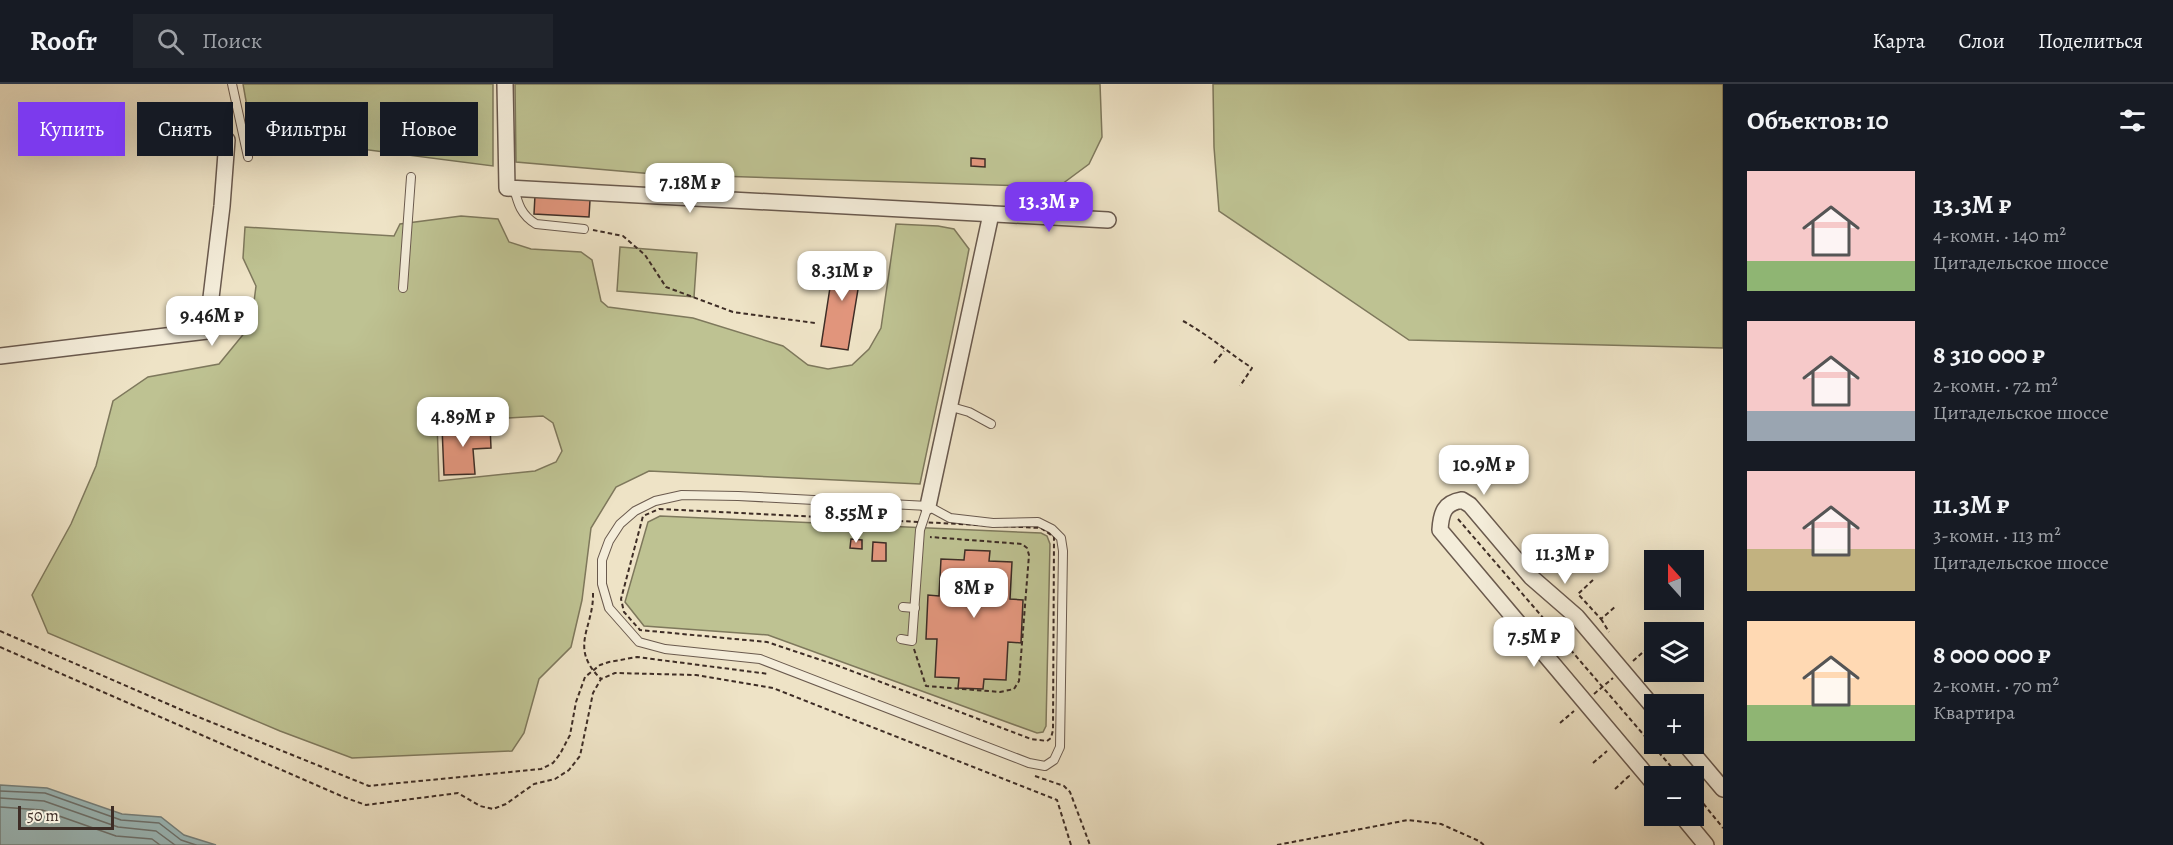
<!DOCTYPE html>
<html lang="ru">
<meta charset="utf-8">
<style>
body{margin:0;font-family:Alegreya,serif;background:#20242c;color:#f1f3f6;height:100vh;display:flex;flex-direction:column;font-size:22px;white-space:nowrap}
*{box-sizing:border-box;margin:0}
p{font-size:20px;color:#9ea1a6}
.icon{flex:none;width:33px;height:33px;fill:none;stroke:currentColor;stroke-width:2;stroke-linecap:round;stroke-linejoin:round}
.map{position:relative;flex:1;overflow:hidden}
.side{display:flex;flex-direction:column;background:#171b24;width:450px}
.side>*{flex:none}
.top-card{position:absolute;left:18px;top:18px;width:570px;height:54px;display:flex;gap:12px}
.needle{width:39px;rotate:339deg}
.fabs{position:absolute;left:1644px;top:466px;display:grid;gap:12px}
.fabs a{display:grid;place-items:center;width:60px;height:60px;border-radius:0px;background:#171b24;box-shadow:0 6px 24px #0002;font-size:30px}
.scale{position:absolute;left:18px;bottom:15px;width:96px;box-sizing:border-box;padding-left:6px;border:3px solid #3e2d26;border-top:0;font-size:16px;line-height:21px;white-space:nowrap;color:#3e2d26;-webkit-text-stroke:4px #f4edda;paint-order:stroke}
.price{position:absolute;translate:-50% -51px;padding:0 14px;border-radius:12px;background:#fff;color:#222;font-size:20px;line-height:39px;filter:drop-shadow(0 2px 3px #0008)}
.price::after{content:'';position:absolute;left:50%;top:36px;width:18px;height:14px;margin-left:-9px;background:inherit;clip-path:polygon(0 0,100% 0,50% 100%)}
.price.current{background:#7c3aed;color:#fff}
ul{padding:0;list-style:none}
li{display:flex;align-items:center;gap:18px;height:150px;padding:0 24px}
li span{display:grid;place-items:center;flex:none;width:168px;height:120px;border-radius:0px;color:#555}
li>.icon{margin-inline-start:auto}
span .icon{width:72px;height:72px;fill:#fffc;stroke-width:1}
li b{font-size:26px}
h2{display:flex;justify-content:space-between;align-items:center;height:72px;padding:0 24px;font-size:26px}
.chip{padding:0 21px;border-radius:0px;background:#171b24;box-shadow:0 6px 24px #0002;font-size:21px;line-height:54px}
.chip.current{background:#7c3aed;color:#fff}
header{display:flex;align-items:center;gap:36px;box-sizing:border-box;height:84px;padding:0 30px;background:#171b24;border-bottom:2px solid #363941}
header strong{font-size:28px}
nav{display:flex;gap:33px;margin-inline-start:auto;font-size:21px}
.search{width:420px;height:54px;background:#20242c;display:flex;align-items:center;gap:15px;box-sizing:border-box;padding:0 21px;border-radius:0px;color:#9ea1a6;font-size:22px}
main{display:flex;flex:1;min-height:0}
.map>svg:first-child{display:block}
.green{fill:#bec292;stroke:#7e785c;stroke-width:1.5;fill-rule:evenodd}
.water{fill:#9cbcbe;stroke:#768381;stroke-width:1.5}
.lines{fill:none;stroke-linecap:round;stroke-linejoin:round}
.shore{stroke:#6d7472;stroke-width:1.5}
.building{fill:#e2967d;stroke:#3e2d26;stroke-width:1.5}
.lane-casing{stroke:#6a5a4e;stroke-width:10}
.street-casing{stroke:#6a5a4e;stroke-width:18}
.path{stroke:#3e2d26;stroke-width:2;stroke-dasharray:4.5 3;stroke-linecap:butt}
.lane{stroke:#f4edda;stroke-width:8}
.street{stroke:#f4edda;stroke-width:15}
</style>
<header>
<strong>Roofr</strong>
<div class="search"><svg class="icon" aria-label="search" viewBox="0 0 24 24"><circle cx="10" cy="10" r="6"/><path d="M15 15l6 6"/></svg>Поиск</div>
<nav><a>Карта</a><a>Слои</a><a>Поделиться</a></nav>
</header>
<main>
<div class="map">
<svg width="1723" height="761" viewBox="0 0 1723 761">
<rect width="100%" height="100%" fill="#eee3c6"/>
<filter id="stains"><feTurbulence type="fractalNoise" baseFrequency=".00333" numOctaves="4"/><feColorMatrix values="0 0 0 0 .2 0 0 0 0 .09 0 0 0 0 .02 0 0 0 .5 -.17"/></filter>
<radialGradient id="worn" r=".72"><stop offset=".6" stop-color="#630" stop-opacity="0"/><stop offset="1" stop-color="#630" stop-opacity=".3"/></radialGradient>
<!-- green -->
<g class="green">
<path d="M243,0h250v82l-241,-31z"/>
<path d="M515,0h585l2,53 -13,27 -31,23 -404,-13 -138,-12z"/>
<path d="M1213,0h510v264l-314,-8 -190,-129 -5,-64z"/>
<path d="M461,132l37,3 11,23 22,7 50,3 11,8 9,41 7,6 85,11 90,28 25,19 20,4 24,-4 17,-16 12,-21 15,-104 42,2 16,3 15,20c-15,79 -33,157 -49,235l-271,-13 -33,16 -25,41 -9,72 -11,47 -32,32 -15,54 -12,18 -160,7 -72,-27 -232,-98 -16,-38 39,-71 25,-58 17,-65 35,-24 71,-13 32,-39 5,-39 -13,-28 2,-31 149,9 6,-12zM543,332l10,7 9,28 -6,11 -21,9 -96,10 -2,-59z"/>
<path d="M620,163l77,6 -3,44 -77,-6z"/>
<path d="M660,432l381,17 6,3 3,8 -4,182 -3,6 -6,1 -269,-98 -124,-9 -19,-24 23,-80z"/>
</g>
<!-- water -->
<path class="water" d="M0,701l47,3 75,26 39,3 23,18 32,10h-216z"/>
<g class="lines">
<!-- shore -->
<g class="shore">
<path d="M0,707l45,2 76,27 38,3 22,17 15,5"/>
<path d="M0,714l44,3 74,26 38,4 19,14"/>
<path d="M0,723l42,3 74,26 36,3 8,6"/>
</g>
</g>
<!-- building -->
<g class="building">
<path d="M971,74l14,1v8l-14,-1z"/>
<path d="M535,111l55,5 -1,17 -55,-3z"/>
<path d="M835,171l28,4 -15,91 -27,-4z"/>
<path d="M490,341l1,23 -18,1 2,25 -31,1 -2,-48z"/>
<path d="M851,455l11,1v9l-12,-1z"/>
<path d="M873,458l13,1v18h-14z"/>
<path d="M965,466l25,1 -1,10 23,1 -2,37 13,1 -2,43 -13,-1 -2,38 -22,-1 -1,10 -25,-1 1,-10 -24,-1 2,-38h-11l2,-44 11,1 2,-37 23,1z"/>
</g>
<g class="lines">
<!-- lane casing -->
<g class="lane-casing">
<g id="lane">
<path d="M232,0l16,73"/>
<path d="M514,104c4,16 7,27 22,36l48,5"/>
<path d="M403,204l8,-111"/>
<path d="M948,322l21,6 22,12"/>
<path d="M682,411l56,1 190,10 22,12 43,5 45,-1 14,7 9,9 2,13 -3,196 -6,13 -9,6 -16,-3 -269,-104 -95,-10 -26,-7 -30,-34 -7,-24v-24l7,-19 11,-17 15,-13 20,-10z"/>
<path d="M903,523l12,1"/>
<path d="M901,555l11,2 8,-111 8,-24"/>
</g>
</g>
<!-- street casing -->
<g class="street-casing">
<g id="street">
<path d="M505,0l2,104 601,32"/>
<path d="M0,272l207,-25 15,-125 5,-66"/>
<path d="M928,422l63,-292"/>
<path d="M1654,624l-77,-91 -46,-40 -61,-72 -8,-5c-18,3 -21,13 -22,30l214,254"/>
<path d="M1685,660l38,45"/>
<path d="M1682,732l24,29"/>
</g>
</g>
<!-- path -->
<g class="path">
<path d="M593,146l30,6 22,19 21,32 67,25 82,11"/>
<path d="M1183,237c24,13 46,32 69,47l-12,18"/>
<path d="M1214,279l10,-12"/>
<path d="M659,425l382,19 13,9 -1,193 -2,8 -4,3 -16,-2 -195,-74 -69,-23 -127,-12 -16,-18 -3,-13 22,-83z"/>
<path d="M1458,435l222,258"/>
<path d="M1593,496l-15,14 23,25 15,-13"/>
<path d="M593,509c1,35 -25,54 8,86"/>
<path d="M1601,535l8,13"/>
<path d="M0,547l191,83 178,72 172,-17 12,-6 7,-9 10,-19 6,-33 9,-25 15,-12 9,-3 28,-5 132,17"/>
<path d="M0,563l346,151 20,7 92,-12 22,13 13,3 13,-5 28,-20 21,-5 14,-9 11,-14 13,-63 8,-14 14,-6 81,2 77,13 284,112 14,45"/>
<path d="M914,565l12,37 74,6 14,-3 5,-8 10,-126 -2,-7 -5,-4 -92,-7"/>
<path d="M1633,577l16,-14"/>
<path d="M1594,610l19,-16"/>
<path d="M1560,639l14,-12"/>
<path d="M1593,679l14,-12"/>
<path d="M1035,692l29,10 6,6 20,53"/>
<path d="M1615,705l14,-13 -1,-1"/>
<path d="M1694,708l29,36"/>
<path d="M1277,761l131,-25 33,4 38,17 5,4"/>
</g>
<!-- lane -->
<use href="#lane" class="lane"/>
<!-- street -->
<use href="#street" class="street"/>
</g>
<rect width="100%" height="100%" filter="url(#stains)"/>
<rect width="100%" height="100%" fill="url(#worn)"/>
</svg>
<div class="fabs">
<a><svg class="needle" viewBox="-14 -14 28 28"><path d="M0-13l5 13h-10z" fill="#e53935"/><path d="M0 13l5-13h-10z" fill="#9ea1a6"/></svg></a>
<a><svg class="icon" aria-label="layers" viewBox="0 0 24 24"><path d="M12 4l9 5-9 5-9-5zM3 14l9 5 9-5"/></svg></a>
<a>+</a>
<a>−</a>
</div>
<div class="scale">50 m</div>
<b class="price" style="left:690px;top:130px">7.18M ₽</b>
<b class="price current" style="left:1049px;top:149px">13.3M ₽</b>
<b class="price" style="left:842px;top:218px">8.31M ₽</b>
<b class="price" style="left:212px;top:263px">9.46M ₽</b>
<b class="price" style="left:463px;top:364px">4.89M ₽</b>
<b class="price" style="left:1484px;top:412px">10.9M ₽</b>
<b class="price" style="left:856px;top:460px">8.55M ₽</b>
<b class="price" style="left:1565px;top:501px">11.3M ₽</b>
<b class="price" style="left:974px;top:535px">8M ₽</b>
<b class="price" style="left:1534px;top:584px">7.5M ₽</b>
<div class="top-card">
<a class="chip current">Купить</a>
<a class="chip">Снять</a>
<a class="chip">Фильтры</a>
<a class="chip">Новое</a>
</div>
</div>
<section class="side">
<h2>Объектов: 10<svg class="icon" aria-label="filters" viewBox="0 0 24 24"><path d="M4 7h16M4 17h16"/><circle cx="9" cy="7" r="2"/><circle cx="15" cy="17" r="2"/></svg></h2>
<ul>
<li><span style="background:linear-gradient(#f6c9c9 75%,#8fb573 0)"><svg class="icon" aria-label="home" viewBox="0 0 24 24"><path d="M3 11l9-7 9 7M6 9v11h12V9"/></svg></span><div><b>13.3M ₽</b><p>4-комн. · 140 m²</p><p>Цитадельское шоссе</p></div></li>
<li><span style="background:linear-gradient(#f6c9c9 75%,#9aa5b1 0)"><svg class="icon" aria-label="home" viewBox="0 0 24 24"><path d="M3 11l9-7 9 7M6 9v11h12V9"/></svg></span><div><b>8 310 000 ₽</b><p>2-комн. · 72 m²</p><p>Цитадельское шоссе</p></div></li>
<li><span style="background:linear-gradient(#f6c9c9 65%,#c2b280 0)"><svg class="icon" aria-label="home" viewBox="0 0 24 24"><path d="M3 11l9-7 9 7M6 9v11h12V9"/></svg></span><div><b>11.3M ₽</b><p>3-комн. · 113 m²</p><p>Цитадельское шоссе</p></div></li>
<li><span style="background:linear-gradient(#ffd9b3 70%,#8fb573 0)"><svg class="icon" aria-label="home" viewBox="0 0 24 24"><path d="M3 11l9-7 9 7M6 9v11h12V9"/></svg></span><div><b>8 000 000 ₽</b><p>2-комн. · 70 m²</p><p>Квартира</p></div></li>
</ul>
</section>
</main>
